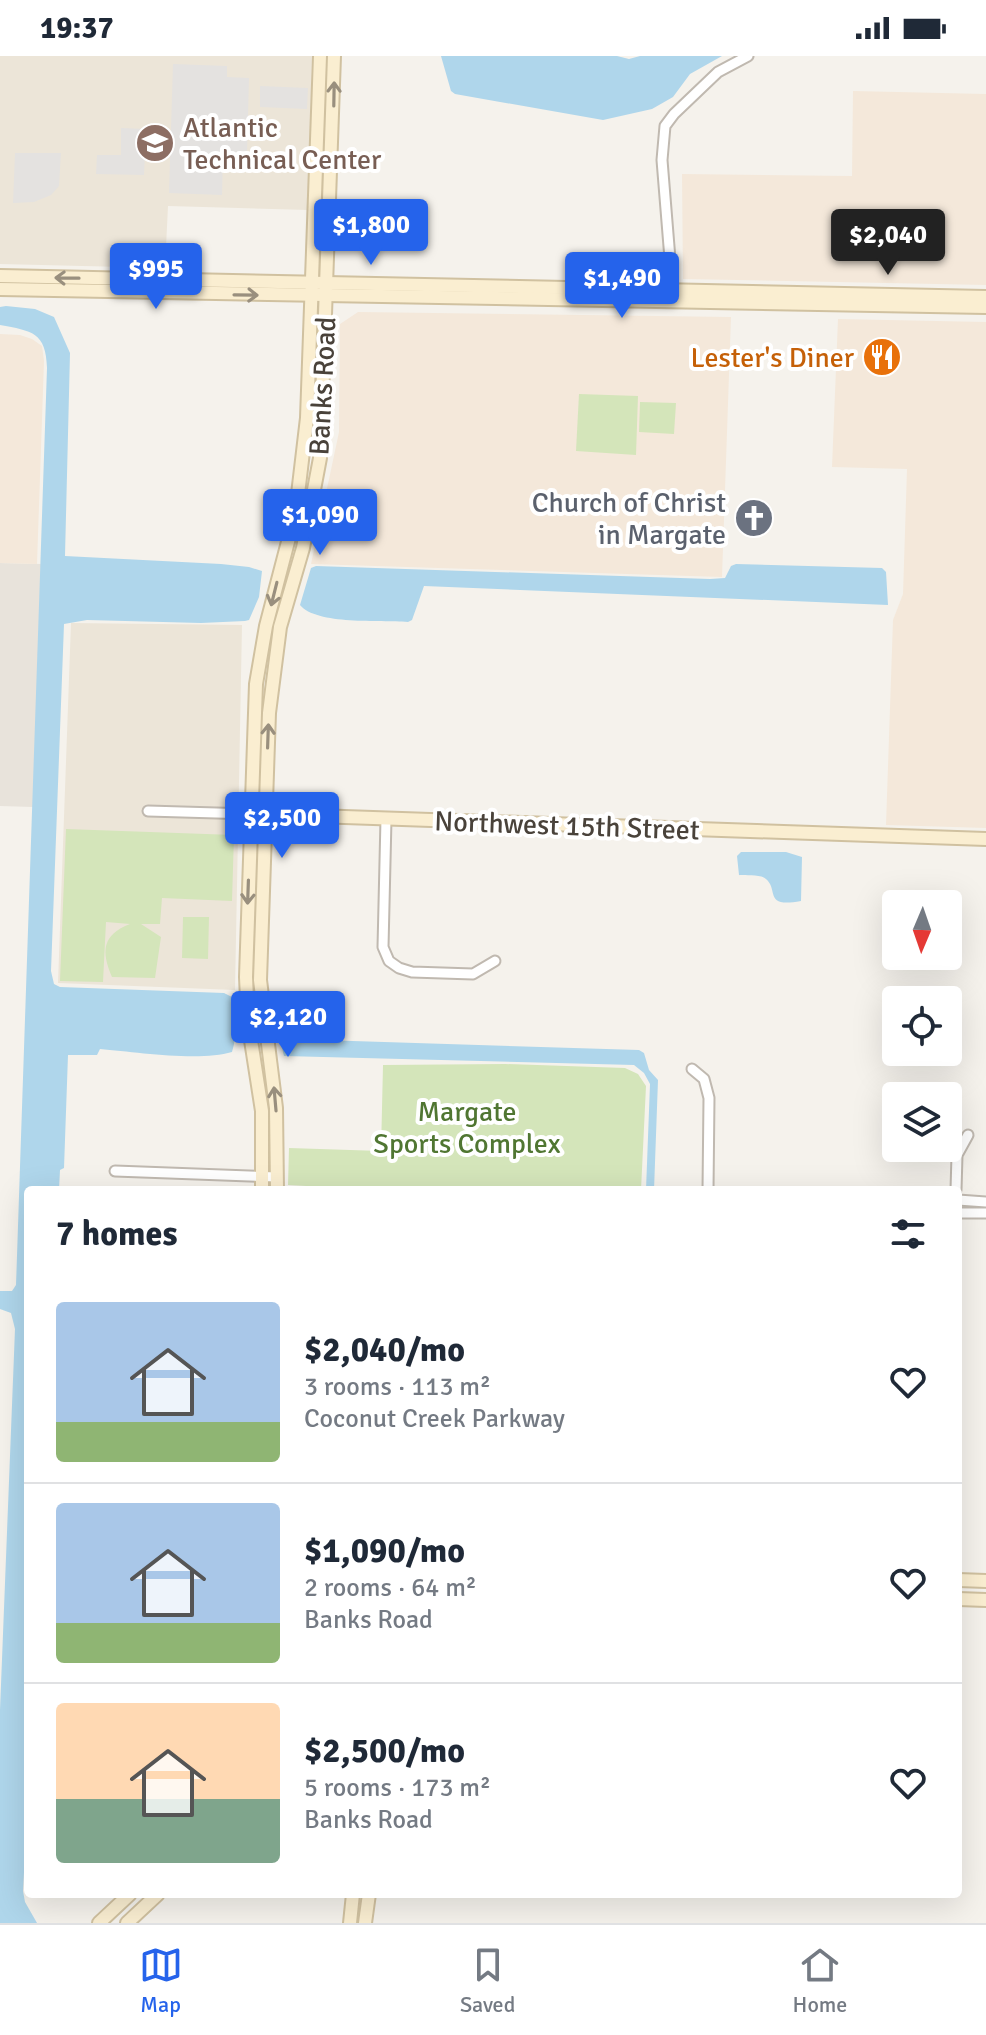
<!DOCTYPE html>
<meta charset="utf-8">
<style>
body{margin:0;font-family:Signika,sans-serif;background:#f2f2f3;color:#1f2937;height:100vh;display:flex;flex-direction:column;font-size:30px;white-space:nowrap}
*{box-sizing:border-box;margin:0}
p{font-size:26px;color:#747a83}
.icon{flex:none;width:44px;height:44px;fill:none;stroke:currentColor;stroke-width:2;stroke-linecap:round;stroke-linejoin:round}
.map{position:relative;flex:1;overflow:hidden}
.details{position:absolute;left:24px;top:1130px;width:938px;height:712px;display:flex;flex-direction:column;background:#fff;border-radius:8px;box-shadow:0 8px 32px #0002}
.details>*{flex:none}
.needle{width:52px;rotate:182deg}
.controls{position:absolute;left:882px;top:834px;display:grid;gap:16px}
.controls a{display:grid;place-items:center;width:80px;height:80px;border-radius:8px;background:#fff;box-shadow:0 8px 32px #0002;font-size:40px}
.price{position:absolute;translate:-50% -68px;padding:0 18px;border-radius:8px;background:#2563eb;color:#fff;font-size:26px;line-height:52px;filter:drop-shadow(0 2px 4px #0008)}
.price::after{content:'';position:absolute;left:50%;top:48px;width:24px;height:18px;margin-left:-12px;background:inherit;clip-path:polygon(0 0,100% 0,50% 100%)}
.price.on{background:#222;color:#fff}
ul{padding:0;list-style:none}
li{display:flex;align-items:center;gap:24px;height:200px;padding:0 32px}
li+li{border-top:2px solid #e0e1e3}
li span{display:grid;place-items:center;flex:none;width:224px;height:160px;border-radius:8px;color:#555}
li>.icon{margin-inline-start:auto}
span .icon{width:96px;height:96px;fill:#fffc;stroke-width:1}
li b{font-size:34px}
h2{display:flex;justify-content:space-between;align-items:center;height:96px;padding:0 32px;font-size:34px}
.status{display:flex;justify-content:space-between;align-items:center;height:56px;padding:0 40px;background:#fff;direction:ltr}
.status svg{height:22px;fill:currentColor}
.tabs{display:flex;justify-content:space-around;align-items:center;height:112px;border-top:2px solid #e0e1e3;background:#fff;font-size:22px;color:#747a83}
.tabs a{display:grid;justify-items:center;gap:4px}
.tabs .on{color:#2563eb}
.map>svg:first-child{display:block}
.residential{fill:#e8e3db}
.commercial{fill:#f4e8da}
.education{fill:#ece5d8}
.green{fill:#d4e5ba}
.parking{fill:#e4e2e0}
.water{fill:#afd6eb}
.lines{fill:none;stroke-linecap:round;stroke-linejoin:round}
.street-casing{stroke:#c0b9b0;stroke-width:13}
.secondary-casing{stroke:#d0c1a0;stroke-width:16}
.street{stroke:#fff;stroke-width:9}
.secondary{stroke:#faeed1;stroke-width:12}
.oneway{stroke:#998f7e}
.labels{text-anchor:middle;stroke-width:8;stroke-linejoin:round;paint-order:stroke}
.education-label{font-size:28px;fill:#785e54;stroke:#fff;text-anchor:start}
.food-label{font-size:28px;fill:#c56008;stroke:#fff;text-anchor:end}
.street-label{font-size:28px;fill:#49423a;stroke:#fff}
.worship-label{font-size:28px;fill:#5b616d;stroke:#fff;text-anchor:end}
.park-label{font-size:28px;fill:#507632;stroke:#fff}
</style>
<div class="status"><b>19:37</b><svg viewBox="0 0 49 12"><path d="M0 12V9h3v3zM5 12V6h3v6zM10 12V3h3v9zM15 12V0h3v12zM26 1h20v11H26zM47 4h2v5h-2z"/></svg></div>
<div class="map">
<svg width="986" height="1867" viewBox="0 0 986 1867">
<rect width="100%" height="100%" fill="#f5f2ec"/>
<!-- residential -->
<path class="residential" d="M0,507l41,1 -8,243 -33,-1z"/>
<!-- commercial -->
<g class="commercial">
<path d="M853,35l133,3v191l-303,-6 -1,-105 170,2z"/>
<path d="M358,256l373,5 -9,260 -411,-13 28,-132 1,-108z"/>
<path d="M838,263l148,3v506l-100,-3 7,-205 10,-26 4,-125 -75,-2z"/>
<path d="M0,278l20,1 12,4 10,7 2,15 -7,203 -37,-1z"/>
</g>
<!-- education -->
<g class="education">
<path d="M0,0h312l-4,154 -140,-4 -3,62 -165,-4z"/>
<path d="M71,567l171,2 -7,365 -177,-7z"/>
</g>
<!-- green -->
<g class="green">
<path d="M579,338l59,2 -2,59 -60,-4z"/>
<path d="M640,346l36,1 -2,31 -35,-2z"/>
<path d="M66,773l168,6 -2,66 -70,-3 -2,26h-19l20,13 -6,41 -43,-1c-11,-26 -10,-42 18,-53l-24,-2 -3,60 -43,-1z"/>
<path d="M183,861h26l-1,42 -26,-1z"/>
<path d="M505,1008l120,4 13,6 8,12 -5,104h-262l-91,-5 1,-37 92,3 2,-86z"/>
</g>
<!-- parking -->
<g class="parking">
<path d="M173,8l54,2v11l22,1 -2,76h-24l-1,41 -53,-2z"/>
<path d="M260,30l48,2 -1,21 -47,-2z"/>
<path d="M121,72l25,1 -2,46 -48,-1 1,-19h24z"/>
<path d="M15,97h46l-2,33 -8,9 -17,7 -21,1z"/>
</g>
<!-- water -->
<g class="water">
<path d="M441,0h176l12,3 11,-3h82l-32,18 -17,23 -21,12 -49,11 -148,-26 -4,-3z"/>
<path d="M6,250l29,3 19,8 16,36 -5,203 156,8 28,3 13,4 -3,26 -10,23 -4,1 -44,2 -114,-3 -23,4 -13,347 3,13 6,3 164,6 10,5c3,17 3,38 -2,54 -33,10 -96,0 -132,-3l-3,6h-29l-4,113 -4,2 -1,20h-31v607l-5,94 2,11 12,21h-37v-213l15,-381 -4,-16 -11,-4v-18h12l4,-6 31,-917c-1,-36 -15,-37 -47,-43v-18z"/>
<path d="M736,508l146,4 4,4 2,33 -464,-19 -12,34 -4,2c-27,-2 -92,3 -108,-17l11,-37 5,-2 394,13 15,-1 6,-12z"/>
<path d="M741,796h45l16,5 -1,44c-38,7 -22,-11 -35,-22 -5,-5 -20,-3 -27,-4l-2,-19z"/>
<path d="M321,984l318,10 5,3 5,17 9,10 -4,110h-8l4,-106 -6,-11 -10,-8 -350,-9 -3,-12 5,-2z"/>
</g>
<g class="lines">
<!-- street casing -->
<g class="street-casing">
<g id="street">
<path d="M673,240l-11,-136 3,-34 9,-12 44,-42 30,-16"/>
<path d="M148,755l103,3"/>
<path d="M386,763l-3,128 6,14 10,7 13,4 61,2 22,-13"/>
<path d="M692,1013l12,10 5,19 -1,92"/>
<path d="M115,1115l162,6"/>
<path d="M956,1134l1,-35 11,-20"/>
<path d="M958,1144l28,2"/>
<path d="M958,1157h28"/>
</g>
</g>
<!-- secondary casing -->
<g class="secondary-casing">
<g id="secondary">
<path d="M0,220l986,21"/>
<path d="M0,233l986,18"/>
<path d="M258,758l728,25"/>
<path d="M262,1134v-79l-14,-90 -2,-44 10,-293 10,-58 30,-115 11,-93 13,-362"/>
<path d="M277,1134l-1,-82 -16,-128 9,-267 11,-86 23,-79 17,-90 14,-402"/>
<path d="M958,1524l28,1"/>
<path d="M958,1543l28,1"/>
<path d="M99,1867l31,-29"/>
<path d="M127,1867l31,-29"/>
<path d="M350,1867l3,-29"/>
<path d="M365,1867l4,-29"/>
</g>
</g>
<!-- street -->
<use href="#street" class="street"/>
<!-- secondary -->
<use href="#secondary" class="secondary"/>
</g>
<!-- one-way arrows -->
<defs><path id="oneway-shaft" d="M-6 0H5M1.5-3L5.5 0L1.5 3" fill="none" stroke-width="1.6" stroke-linecap="round" stroke-linejoin="round" transform="scale(2)"/></defs>
<g class="oneway">
<use href="#oneway-shaft" transform="translate(334 38) rotate(-89)"/>
<use href="#oneway-shaft" transform="translate(67 222) rotate(-179)"/>
<use href="#oneway-shaft" transform="translate(246 239) rotate(1)"/>
<use href="#oneway-shaft" transform="translate(274 538) rotate(104)"/>
<use href="#oneway-shaft" transform="translate(268 680) rotate(-88)"/>
<use href="#oneway-shaft" transform="translate(248 836) rotate(92)"/>
<use href="#oneway-shaft" transform="translate(275 1043) rotate(-95)"/>
</g>
<!-- icons -->
<defs>
<g id="school-disc" transform="scale(2)"><circle r="9.5" fill="#8d6e63" stroke="#fff"/><path d="M0-5L7-2L0 1L-7-2ZM-4 1L0 2.5L4 1V4Q0 6-4 4Z" fill="#fff"/></g>
<g id="restaurant-disc" transform="scale(2)"><circle r="9.5" fill="#e8710a" stroke="#fff"/><path d="M-5-6h1v4h1v-4h1v4h1v-4h1v5L-1.5 .5V6h-2V.5L-5-1ZM5-6V6H3V1.5H1.5Q1.5-4 5-6Z" fill="#fff"/></g>
<g id="church-disc" transform="scale(2)"><circle r="9.5" fill="#6b7280" stroke="#fff"/><path d="M-1.2-6h2.4v3.5h3.3v2.4h-3.3V6h-2.4V-.1h-3.3v-2.4h3.3Z" fill="#fff"/></g>
</defs>
<g fill-rule="evenodd">
<use href="#school-disc" x="155" y="87"/>
<use href="#restaurant-disc" x="882" y="301"/>
<use href="#church-disc" x="754" y="462"/>
</g>
<g class="labels">
<!-- education labels -->
<g class="education-label">
<text x="183" y="81">Atlantic<tspan x="183" dy="32">Technical Center</tspan></text>
</g>
<!-- food labels -->
<g class="food-label">
<text x="854" y="311">Lester's Diner</text>
</g>
<!-- street labels -->
<g class="street-label">
<text transform="translate(322 330) rotate(-87)" y="10">Banks Road</text>
<text transform="translate(567 769) rotate(2)" y="10">Northwest 15th Street</text>
</g>
<!-- worship labels -->
<g class="worship-label">
<text x="726" y="456">Church of Christ<tspan x="726" dy="32">in Margate</tspan></text>
</g>
<!-- park labels -->
<g class="park-label">
<text x="467" y="1065">Margate<tspan x="467" dy="32">Sports Complex</tspan></text>
</g>
</g>
</svg>
<div class="controls">
<a><svg class="needle" viewBox="-14 -14 28 28"><path d="M0-13l5 13h-10z" fill="#e53935"/><path d="M0 13l5-13h-10z" fill="#747a83"/></svg></a>
<a><svg class="icon" aria-label="locate" viewBox="0 0 24 24"><circle cx="12" cy="12" r="6"/><path d="M12 2v4M12 18v4M2 12h4M18 12h4"/></svg></a>
<a><svg class="icon" aria-label="layers" viewBox="0 0 24 24"><path d="M12 4l9 5-9 5-9-5zM3 14l9 5 9-5"/></svg></a>
</div>
<b class="price" style="left:371px;top:211px">$1,800</b>
<b class="price on" style="left:888px;top:221px">$2,040</b>
<b class="price" style="left:156px;top:255px">$995</b>
<b class="price" style="left:622px;top:264px">$1,490</b>
<b class="price" style="left:320px;top:501px">$1,090</b>
<b class="price" style="left:282px;top:804px">$2,500</b>
<b class="price" style="left:288px;top:1003px">$2,120</b>
<section class="details">
<h2>7 homes<svg class="icon" aria-label="filters" viewBox="0 0 24 24"><path d="M4 7h16M4 17h16"/><circle cx="9" cy="7" r="2"/><circle cx="15" cy="17" r="2"/></svg></h2>
<ul>
<li><span style="background:linear-gradient(#a9c7e8 75%,#8fb573 0)"><svg class="icon" aria-label="home" viewBox="0 0 24 24"><path d="M3 11l9-7 9 7M6 9v11h12V9"/></svg></span><div><b>$2,040/mo</b><p>3 rooms · 113 m²</p><p>Coconut Creek Parkway</p></div><svg class="icon" aria-label="heart" viewBox="0 0 24 24"><path d="M12 20l-8-8c-3-5 5-10 8-4 3-6 11-1 8 4z"/></svg></li>
<li><span style="background:linear-gradient(#a9c7e8 75%,#8fb573 0)"><svg class="icon" aria-label="home" viewBox="0 0 24 24"><path d="M3 11l9-7 9 7M6 9v11h12V9"/></svg></span><div><b>$1,090/mo</b><p>2 rooms · 64 m²</p><p>Banks Road</p></div><svg class="icon" aria-label="heart" viewBox="0 0 24 24"><path d="M12 20l-8-8c-3-5 5-10 8-4 3-6 11-1 8 4z"/></svg></li>
<li><span style="background:linear-gradient(#ffd9b3 60%,#7fa58c 0)"><svg class="icon" aria-label="home" viewBox="0 0 24 24"><path d="M3 11l9-7 9 7M6 9v11h12V9"/></svg></span><div><b>$2,500/mo</b><p>5 rooms · 173 m²</p><p>Banks Road</p></div><svg class="icon" aria-label="heart" viewBox="0 0 24 24"><path d="M12 20l-8-8c-3-5 5-10 8-4 3-6 11-1 8 4z"/></svg></li>
</ul>
</section>
</div>
<nav class="tabs">
<a class="on"><svg class="icon" aria-label="map" viewBox="0 0 24 24"><path d="M3 6l6-2 6 2 6-2v14l-6 2-6-2-6 2zM9 4v14M15 6v14"/></svg>Map</a>
<a><svg class="icon" aria-label="saved" viewBox="0 0 24 24"><path d="M7 4h10v16l-5-4-5 4z"/></svg>Saved</a>
<a><svg class="icon" aria-label="home" viewBox="0 0 24 24"><path d="M3 11l9-7 9 7M6 9v11h12V9"/></svg>Home</a>
</nav>
